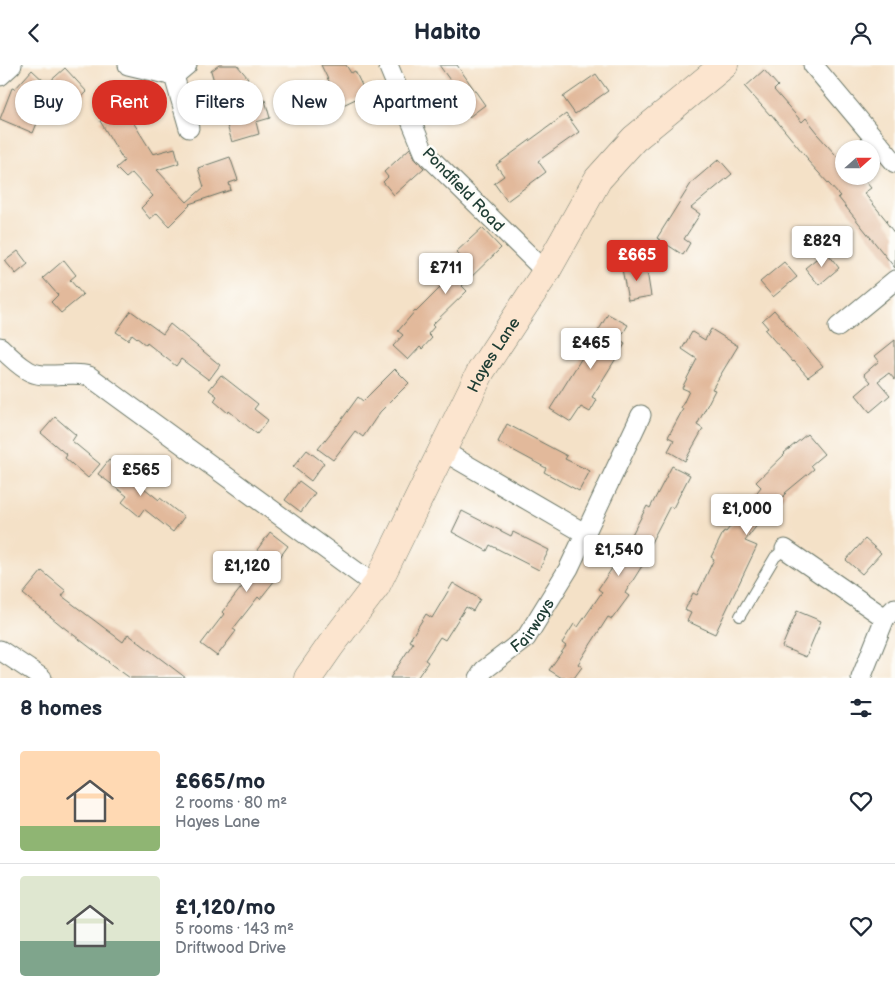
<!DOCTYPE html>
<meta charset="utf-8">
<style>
body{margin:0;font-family:"Balsamiq Sans",sans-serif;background:#f6f6f7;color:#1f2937;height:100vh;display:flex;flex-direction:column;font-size:19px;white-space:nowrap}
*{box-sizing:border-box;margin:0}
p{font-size:16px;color:#747a83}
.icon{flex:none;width:28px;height:28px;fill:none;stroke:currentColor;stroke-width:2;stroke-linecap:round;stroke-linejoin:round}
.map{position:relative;height:613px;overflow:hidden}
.side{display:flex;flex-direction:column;background:#fff;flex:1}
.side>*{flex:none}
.hud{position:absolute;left:15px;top:15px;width:500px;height:45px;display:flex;gap:10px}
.needle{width:32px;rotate:69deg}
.controls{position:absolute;left:835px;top:75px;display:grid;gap:10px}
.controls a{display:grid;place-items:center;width:45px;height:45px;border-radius:50%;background:#fff;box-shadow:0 1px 4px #0004;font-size:25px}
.price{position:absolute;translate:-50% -42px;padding:0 11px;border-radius:5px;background:#fff;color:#222;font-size:16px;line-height:32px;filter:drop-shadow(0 1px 2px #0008)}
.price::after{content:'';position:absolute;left:50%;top:30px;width:15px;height:11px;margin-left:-8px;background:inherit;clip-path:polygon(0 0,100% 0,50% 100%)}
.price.current{background:#d93025;color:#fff}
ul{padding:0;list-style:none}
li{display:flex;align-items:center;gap:15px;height:125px;padding:0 20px}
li+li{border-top:1px solid #e0e1e3}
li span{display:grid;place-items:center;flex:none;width:140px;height:100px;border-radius:5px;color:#555}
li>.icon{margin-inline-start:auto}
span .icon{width:60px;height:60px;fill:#fffc;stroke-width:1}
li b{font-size:21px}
h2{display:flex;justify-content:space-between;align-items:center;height:60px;padding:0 20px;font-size:21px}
.pill{padding:0 18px;border-radius:22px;background:#fff;box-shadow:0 1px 4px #0004;font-size:18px;line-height:45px}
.pill.current{background:#d93025;color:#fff}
header{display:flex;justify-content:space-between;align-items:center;height:65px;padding:0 20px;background:#fff;font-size:22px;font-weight:600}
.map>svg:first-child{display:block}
.building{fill:#e2b99b}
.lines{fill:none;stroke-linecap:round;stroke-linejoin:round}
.lane-casing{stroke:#6a7667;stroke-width:12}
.street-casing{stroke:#6a7667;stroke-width:21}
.secondary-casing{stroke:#6a7667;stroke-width:29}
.lane{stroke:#fff;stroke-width:10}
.street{stroke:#fff;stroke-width:19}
.secondary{stroke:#fce5cf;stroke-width:28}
.labels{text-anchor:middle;stroke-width:5;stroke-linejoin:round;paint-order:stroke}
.street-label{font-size:16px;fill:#1f3d34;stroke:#fdfcf7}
</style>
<header><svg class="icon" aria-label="back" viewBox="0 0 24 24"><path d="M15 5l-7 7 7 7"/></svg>Habito<svg class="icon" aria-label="person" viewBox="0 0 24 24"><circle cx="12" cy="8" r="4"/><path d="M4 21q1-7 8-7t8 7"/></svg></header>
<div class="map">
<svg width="895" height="613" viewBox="0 0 895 613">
<rect width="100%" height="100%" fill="#fdfcf7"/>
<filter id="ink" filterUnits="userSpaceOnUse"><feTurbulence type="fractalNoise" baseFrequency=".02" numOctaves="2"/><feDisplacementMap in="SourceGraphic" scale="10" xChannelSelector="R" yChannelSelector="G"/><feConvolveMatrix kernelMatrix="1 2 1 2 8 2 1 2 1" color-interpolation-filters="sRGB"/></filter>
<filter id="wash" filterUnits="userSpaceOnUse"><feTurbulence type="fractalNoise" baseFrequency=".0096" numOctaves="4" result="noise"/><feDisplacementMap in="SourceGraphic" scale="20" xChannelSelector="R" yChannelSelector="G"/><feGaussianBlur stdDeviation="1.12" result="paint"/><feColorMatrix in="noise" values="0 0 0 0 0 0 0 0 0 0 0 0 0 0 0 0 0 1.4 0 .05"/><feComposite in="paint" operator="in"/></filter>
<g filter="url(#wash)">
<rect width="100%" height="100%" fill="#f4e1c7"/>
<g id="blocks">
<!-- building -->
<g class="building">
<path d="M219,0h18l11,13 -28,23 -9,-30z"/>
<path d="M321,0h25l5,8 4,-2 11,23 -25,12z"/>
<path d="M439,0h18l28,40 -16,12 -17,-23 5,-4z"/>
<path d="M65,3l22,24 -16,15 -4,-4 -8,8 -12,-12 -14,34 -33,-14 12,-31 3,1 17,-19 15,14z"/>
<path d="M764,5l14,16 -4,4 28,32 4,-4 12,15 -1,1 27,30v12h17l10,12 -7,5 23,28 -1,1 9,12v34l-57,-71 2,-1 -33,-36 1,-1 -37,-45 -1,1 -25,-28z"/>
<path d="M596,9l12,17 -33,23 -12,-17z"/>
<path d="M265,35l5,18 -14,4 3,12 -27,8 -9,-30z"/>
<path d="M127,40l9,15 -3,2 20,32 22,-6 4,15 -22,7 30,32 17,-15 -6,-19 32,-11 8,23 -9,3 2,7 -42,14 1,1 -21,21 -12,-13 -7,6 -9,-11 12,-12 -21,-23 -6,5 -10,-10 8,-7 -24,-40z"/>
<path d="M566,49l13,18 -41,29 8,11 -39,29 -13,-18 10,-7 -8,-11z"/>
<path d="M410,83l6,12 8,8 -30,27 -11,-13 5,-5 -4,-5z"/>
<path d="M719,94l13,15 -41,34 9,6 -16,25 6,4 -7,12 -26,-17 35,-56z"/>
<path d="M482,163l19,20 -39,38 5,5 -35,34 2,2 -6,7 4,4 -10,11 -2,-2 -12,13 -15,-14 10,-11 -5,-4 17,-20 1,1 50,-50 -10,-10z"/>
<path d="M18,186l10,13 -12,10 -11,-13z"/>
<path d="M826,186l13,17 -20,17 -14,-17z"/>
<path d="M64,195l12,15 -6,5 13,15 -22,18 -10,-11 7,-7 -15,-17z"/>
<path d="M784,197l13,15 -24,20 -13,-15z"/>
<path d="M646,200l5,31 -23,4 -6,-31z"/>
<path d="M774,245l49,56 -15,11 -14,-16 -1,1 -28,-32 3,-2 -6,-7z"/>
<path d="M131,246l32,23 7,-10 50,41 -11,15 -28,-21 -5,7 -29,-23 -1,2 -14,-11 -4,6 -12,-8z"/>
<path d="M608,249l20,11 -9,15 6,4 -33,53 5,3 -7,12 -9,-5 -10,15 -21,-13 43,-69z"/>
<path d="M711,264l27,17 -26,43 3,1 -18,35 6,4 -18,32 -17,-10 6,-11 -6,-3 15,-28 -2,-1 8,-17 -7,-3 15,-29 -15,-10 10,-17 13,8z"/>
<path d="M895,275v40l-6,-7 -11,8 12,14 -20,17 -14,-17 15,-13 -7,-8 15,-13 -4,-5z"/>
<path d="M395,304l14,14 -29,29 -17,25 -8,-6 -22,29 -15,-11 19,-24v1l21,-29 5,4z"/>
<path d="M221,310l37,29 -4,5 14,11 -11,14 -28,-23 -1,2 -14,-12 3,-5 -8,-6z"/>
<path d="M55,352l21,18 -4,6 28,23 -12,14 -23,-20 2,-3 -26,-22z"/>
<path d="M507,359l60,32 -2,3 25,12 -11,20 -35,-19 2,-4 -48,-26z"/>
<path d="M807,369l17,20 -13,11 3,4 -29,24 1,1 -18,17 -23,30 12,5 -42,88 -28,-13 4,-8 -6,-3 8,-17 4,2 17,-36 -3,-2 13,-26 2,1 35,-45 -5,-5 29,-28 -1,-1z"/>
<path d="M307,385l17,13 -13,18 -18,-14z"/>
<path d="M109,395l50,40 1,-2 24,19 -11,15 -29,-23 -5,7 -17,-14 5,-6 -29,-22z"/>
<path d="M672,401l18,9 -17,33 -3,-2 -26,50 3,2 -22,35 4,3 -17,23 -4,-2 -30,47 4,3 -8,11h-12l-13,-8 17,-24 -4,-3 12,-19 4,3 24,-35 -4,-3 19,-28h1l29,-55 3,2z"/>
<path d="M299,416l16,12 -14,19 -16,-12z"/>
<path d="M462,446l49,25 2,-4 36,18 -10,20 -49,-25 -3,6 -35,-19z"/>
<path d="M270,467l18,14 -16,22 7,7 -19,24 -2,-2 -25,32 3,2 -19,25 -16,-12 23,-30 -2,-2 26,-33 -4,-3 18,-23 -5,-3z"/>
<path d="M865,474l16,14 -19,21 -16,-14z"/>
<path d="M42,506l24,20 -4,5 61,46 5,-8 58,44h-56l-22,-16h1l-47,-36 -39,-32z"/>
<path d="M453,518l27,16 -7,12 -7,-4 -21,33 -5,-3 -15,23 3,2 -11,16h-27l23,-35 -4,-2 17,-27 6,4z"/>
<path d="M797,546l24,10 -15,36 -24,-10z"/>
</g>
</g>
</g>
<g filter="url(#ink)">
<use href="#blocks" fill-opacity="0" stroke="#6a7667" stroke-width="1"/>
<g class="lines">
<!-- lane casing -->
<g class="lane-casing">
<path id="lane" d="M740,551l35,-59 10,-8"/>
</g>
<!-- street casing -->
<g class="street-casing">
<g id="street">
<path d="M128,0l46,11 13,-11"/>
<path d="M388,0l36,87 122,120"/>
<path d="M813,0l82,98"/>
<path d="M0,11l12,-11"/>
<path d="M174,11l15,52"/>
<path d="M838,262l57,-47"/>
<path d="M0,282c8,8 17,17 27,23 17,11 43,0 62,6l287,210"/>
<path d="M443,386l143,83"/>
<path d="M785,484l100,69"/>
<path d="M0,585l42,28"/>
<path id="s1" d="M479,613l5,-8 42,-32 43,-70 72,-153"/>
<path d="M861,613l24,-60 10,-10"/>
</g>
</g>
<!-- secondary casing -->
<g class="secondary-casing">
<g id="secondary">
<path id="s2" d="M308,613l23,-33 45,-59 105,-215 65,-99 52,-93 36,-40 90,-74"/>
</g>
</g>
<!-- lane -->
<use href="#lane" class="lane"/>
<!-- street -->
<use href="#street" class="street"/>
<!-- secondary -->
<use href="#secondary" class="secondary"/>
</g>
</g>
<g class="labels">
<!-- street labels -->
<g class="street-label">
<text transform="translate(464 124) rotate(46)" y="6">Pondfield Road</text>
<text dy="6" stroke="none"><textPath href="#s2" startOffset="374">Hayes Lane</textPath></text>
<text dy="6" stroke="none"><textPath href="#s1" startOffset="76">Fairways</textPath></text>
</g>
</g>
</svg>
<div class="controls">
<a><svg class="needle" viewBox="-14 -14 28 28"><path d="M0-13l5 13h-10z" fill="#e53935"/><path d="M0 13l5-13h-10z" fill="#747a83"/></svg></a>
</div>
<b class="price" style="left:822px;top:203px">£829</b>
<b class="price current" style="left:637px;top:217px">£665</b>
<b class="price" style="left:446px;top:230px">£711</b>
<b class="price" style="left:591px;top:305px">£465</b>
<b class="price" style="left:141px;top:432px">£565</b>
<b class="price" style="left:747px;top:471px">£1,000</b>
<b class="price" style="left:619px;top:512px">£1,540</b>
<b class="price" style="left:247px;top:528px">£1,120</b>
<div class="hud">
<a class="pill">Buy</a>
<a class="pill current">Rent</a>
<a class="pill">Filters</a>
<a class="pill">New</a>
<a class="pill">Apartment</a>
</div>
</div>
<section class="side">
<h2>8 homes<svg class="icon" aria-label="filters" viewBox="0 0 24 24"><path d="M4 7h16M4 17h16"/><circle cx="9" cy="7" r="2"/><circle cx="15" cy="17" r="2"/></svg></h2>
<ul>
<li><span style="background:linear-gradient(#ffd9b3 75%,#8fb573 0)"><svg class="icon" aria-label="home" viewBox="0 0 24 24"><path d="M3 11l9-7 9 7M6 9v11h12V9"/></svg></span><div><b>£665/mo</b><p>2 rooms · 80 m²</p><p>Hayes Lane</p></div><svg class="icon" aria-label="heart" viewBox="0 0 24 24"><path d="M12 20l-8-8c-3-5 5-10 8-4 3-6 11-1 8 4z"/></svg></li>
<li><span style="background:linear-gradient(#dfe7d0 65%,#7fa58c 0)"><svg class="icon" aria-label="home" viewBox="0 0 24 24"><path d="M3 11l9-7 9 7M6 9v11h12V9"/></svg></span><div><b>£1,120/mo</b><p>5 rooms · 143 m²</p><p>Driftwood Drive</p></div><svg class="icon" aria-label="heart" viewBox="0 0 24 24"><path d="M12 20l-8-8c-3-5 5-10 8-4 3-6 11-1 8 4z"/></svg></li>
</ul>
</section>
